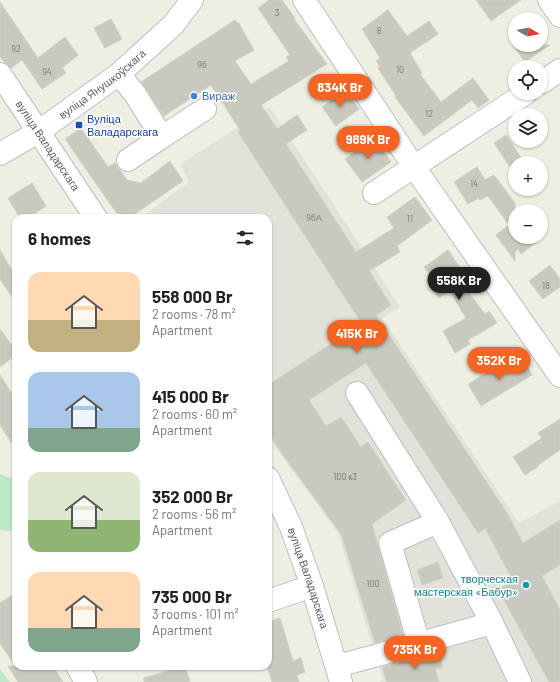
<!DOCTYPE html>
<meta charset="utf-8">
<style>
body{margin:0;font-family:Barlow,sans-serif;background:#f6f6f6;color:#222;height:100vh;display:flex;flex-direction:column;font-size:15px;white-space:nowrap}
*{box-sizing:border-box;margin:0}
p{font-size:13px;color:#767676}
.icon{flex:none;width:22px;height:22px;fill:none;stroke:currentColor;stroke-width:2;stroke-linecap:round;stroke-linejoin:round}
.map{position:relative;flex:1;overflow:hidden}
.side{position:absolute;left:12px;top:214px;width:260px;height:456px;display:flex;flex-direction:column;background:#fff;border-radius:12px;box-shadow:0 1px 3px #0004}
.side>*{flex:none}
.needle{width:26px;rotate:99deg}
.controls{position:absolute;left:508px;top:12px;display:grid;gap:8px}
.controls a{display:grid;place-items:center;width:40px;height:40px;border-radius:50%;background:#fff;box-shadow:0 1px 3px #0004;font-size:20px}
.price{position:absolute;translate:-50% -34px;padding:0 9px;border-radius:14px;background:#f46423;color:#fff;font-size:13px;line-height:26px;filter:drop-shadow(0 1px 2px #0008)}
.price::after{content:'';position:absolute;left:50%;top:24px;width:12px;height:9px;margin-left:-6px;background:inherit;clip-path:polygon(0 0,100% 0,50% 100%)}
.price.on{background:#222;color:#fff}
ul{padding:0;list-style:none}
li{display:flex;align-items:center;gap:12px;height:100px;padding:0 16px}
li span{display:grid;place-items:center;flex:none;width:112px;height:80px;border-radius:12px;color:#555}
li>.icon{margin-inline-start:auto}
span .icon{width:48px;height:48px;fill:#fffc;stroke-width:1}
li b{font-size:17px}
h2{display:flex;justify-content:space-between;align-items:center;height:48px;padding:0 16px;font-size:17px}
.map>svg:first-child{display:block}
.industrial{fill:#e2e1da}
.green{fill:#bde8c7}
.building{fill:#c9c9bf;stroke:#d3d2c0}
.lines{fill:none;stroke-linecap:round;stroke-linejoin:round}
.minor-casing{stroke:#bcbec5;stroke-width:24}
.minor{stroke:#fff;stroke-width:22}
.shop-dot{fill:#3f7fe0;stroke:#fff;stroke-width:1.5}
.transit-dot{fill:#1a4fb4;stroke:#fff;stroke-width:1.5}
.culture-dot{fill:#0f9aa8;stroke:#fff;stroke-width:1.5}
.labels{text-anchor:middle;stroke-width:3;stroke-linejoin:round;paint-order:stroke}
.number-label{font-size:9px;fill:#76777b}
.street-label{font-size:11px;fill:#5a5c64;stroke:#fff}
.shop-label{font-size:11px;fill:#366cbe;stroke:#fff;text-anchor:start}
.transit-label{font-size:11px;fill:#164399;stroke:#fff;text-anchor:start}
.culture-label{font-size:11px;fill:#0d838f;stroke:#fff;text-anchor:end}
</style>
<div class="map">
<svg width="560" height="682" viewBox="0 0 560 682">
<rect width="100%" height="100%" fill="#eeeee2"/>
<!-- industrial -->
<path class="industrial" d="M270,107l130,200 -18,11 137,205 41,-22v181h-180l3,-2 -45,-147 -70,-96v-219h-128l49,-36 -9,-18z"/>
<!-- green -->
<g class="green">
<path d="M0,474l16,6v52l-16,-2z"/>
<path d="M0,669l10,13h-10z"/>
</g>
<!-- building -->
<g class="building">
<path d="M269,0h13l13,18 -1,1 33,45 -66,41 16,24 20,-14 10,15 -21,14 70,108 38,-24 -7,-11 28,-20 17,23 -35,26 3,6 -31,19 22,34 -15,10 131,198 16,30 37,-23v45l-18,11 18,34v72h-11l-51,-93 15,-8 -28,-53 -7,5 -112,-170 -57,37 17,26 15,-9 20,30 7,-5 38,58 -34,24 31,111 -28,8 -34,-109 -58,-79 -15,-23v-47l94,-61 -124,-192 2,-2 -29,-45 -47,31 -23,-34 94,-62 2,3 1,-1 16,28 -19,11 16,23 38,-23 -3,-4 4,-2 -32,-47z"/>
<path d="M476,0h45l-30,21z"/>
<path d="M0,2l38,56 27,-21 13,18 -16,13 4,5 -24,16 -20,-29 -11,8 -7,-6 -4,-5z"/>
<path d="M388,10l19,26 22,-15 9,13 -28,19 12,20 -2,1 21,28 32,-24 16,22 -11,8 -6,-8 -48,36 -29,-39 1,-1 -18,-28 2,-1 -4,-6 4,-3 -18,-29z"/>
<path d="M111,19l11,20 -17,9 -11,-20z"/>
<path d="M513,45h37l-25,17z"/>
<path d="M345,90l14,19 -23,17 -14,-19z"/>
<path d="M81,128l27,39 7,-4 12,17 14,3 29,-22 13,20 -54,37h-9l-55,-79z"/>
<path d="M506,135l16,24 -12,8 -16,-24z"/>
<path d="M373,138l18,24 -29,20 -17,-23z"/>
<path d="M477,167l8,13 9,-5 21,28v34h28l-22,17 -3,-5 -3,3v9l-19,-26 13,-10 -21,-29 -8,4 -1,-2 -11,6 -14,-22z"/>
<path d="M32,183l14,23 -18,12h-8l-12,-20z"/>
<path d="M0,250l16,27v26l-16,-24z"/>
<path d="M448,250l27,39 -6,4 16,21 4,-3 8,12 -29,17 2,4 -15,9 -12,-22 23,-13 -16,-27 -11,7 -9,-11 6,-4 -12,-16z"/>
<path d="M550,265l10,14v8l-17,12 -14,-18z"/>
<path d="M0,329l16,22v4l-16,12z"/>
<path d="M521,356l11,19 -51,31 -13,-22 33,-20 2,3z"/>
<path d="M0,375l16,25v50l-16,-25z"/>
<path d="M560,419v31l-22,15 1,1 -14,9 -12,-18 29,-19 -4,-5z"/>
<path d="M438,562l5,16 -21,7 -5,-15z"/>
<path d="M16,593v73h37l10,16h-45l-10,-16h7l-15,-23v-40z"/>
<path d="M280,618l13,43 8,-3 4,14 -8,3 2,7h-27l-4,-13v-47z"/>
<path d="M439,651l4,16 -8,2 4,13h-52l-5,-15z"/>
<path d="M185,666l5,16h-46v-4z"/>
</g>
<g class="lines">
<!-- minor casing -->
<g class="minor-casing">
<g id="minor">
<path d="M304,0l110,167 146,209"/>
<path d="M549,0l11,16"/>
<path id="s1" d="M0,74l96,144"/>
<path d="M119,74l16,20 27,43 43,-28"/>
<path d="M541,83l19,-13"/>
<path id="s2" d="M0,154l38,-22 81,-58 54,-49 19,-25"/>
<path d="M128,160l34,-23"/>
<path d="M374,193l152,-100"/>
<path d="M357,393l81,129"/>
<path id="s3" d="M268,478l23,49 21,59 29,96"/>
<path d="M268,601l44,-15"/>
<path d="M419,644l-29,-101 48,-21 54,101 28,59"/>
<path d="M77,666l9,16"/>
<path d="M337,666l41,-11 114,-32"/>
</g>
</g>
<!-- minor -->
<use href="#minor" class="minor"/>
</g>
<!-- markers -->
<circle class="shop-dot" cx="194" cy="96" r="4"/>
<rect class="transit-dot" x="75" y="121" width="8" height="8" rx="2"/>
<circle class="culture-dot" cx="526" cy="585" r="4"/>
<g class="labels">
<!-- number labels -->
<g class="number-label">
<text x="277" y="16">3</text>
<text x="379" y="34">8</text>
<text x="16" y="52">92</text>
<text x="202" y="68">96</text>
<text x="400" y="73">10</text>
<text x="47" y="75">94</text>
<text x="429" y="117">12</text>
<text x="474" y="187">14</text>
<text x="314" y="221">96А</text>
<text x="410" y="222">11</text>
<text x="546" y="289">18</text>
<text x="345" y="480">100 к3</text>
<text x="373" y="587">100</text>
</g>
<!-- street labels -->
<g class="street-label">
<text dy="4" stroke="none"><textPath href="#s2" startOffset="124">вуліца Янушкоўскага</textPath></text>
<text dy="4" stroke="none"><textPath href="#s1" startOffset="86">вуліца Валадарскага</textPath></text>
<text dy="4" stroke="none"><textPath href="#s3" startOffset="108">вуліца Валадарскага</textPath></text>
</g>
<!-- shop labels -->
<g class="shop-label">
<text x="202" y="100">Вираж</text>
</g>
<!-- transit labels -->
<g class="transit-label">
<text x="87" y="123">Вуліца<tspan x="87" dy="13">Валадарскага</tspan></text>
</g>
<!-- culture labels -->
<g class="culture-label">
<text x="518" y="583">творческая<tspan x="518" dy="13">мастерская «Бабур»</tspan></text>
</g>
</g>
</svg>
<div class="controls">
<a><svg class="needle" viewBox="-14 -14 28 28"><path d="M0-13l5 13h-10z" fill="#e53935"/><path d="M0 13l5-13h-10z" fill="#767676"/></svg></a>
<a><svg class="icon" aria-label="locate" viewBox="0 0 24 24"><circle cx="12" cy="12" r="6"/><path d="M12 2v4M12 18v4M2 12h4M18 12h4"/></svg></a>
<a><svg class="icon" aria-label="layers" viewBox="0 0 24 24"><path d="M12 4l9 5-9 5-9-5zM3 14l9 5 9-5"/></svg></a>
<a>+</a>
<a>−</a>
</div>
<b class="price" style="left:340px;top:108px">834K Br</b>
<b class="price" style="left:368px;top:160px">989K Br</b>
<b class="price on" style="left:459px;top:301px">558K Br</b>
<b class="price" style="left:357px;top:354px">415K Br</b>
<b class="price" style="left:499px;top:381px">352K Br</b>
<b class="price" style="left:415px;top:670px">735K Br</b>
<section class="side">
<h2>6 homes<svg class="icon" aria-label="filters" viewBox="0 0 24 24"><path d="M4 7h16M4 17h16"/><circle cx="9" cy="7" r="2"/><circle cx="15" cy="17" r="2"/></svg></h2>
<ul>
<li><span style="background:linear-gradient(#ffd9b3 60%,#c2b280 0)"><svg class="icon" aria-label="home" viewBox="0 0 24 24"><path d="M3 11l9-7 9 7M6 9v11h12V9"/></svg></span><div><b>558 000 Br</b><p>2 rooms · 78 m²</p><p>Apartment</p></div></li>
<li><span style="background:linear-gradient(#a9c7e8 70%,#7fa58c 0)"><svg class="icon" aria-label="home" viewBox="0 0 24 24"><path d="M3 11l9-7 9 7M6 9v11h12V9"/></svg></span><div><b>415 000 Br</b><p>2 rooms · 60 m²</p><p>Apartment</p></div></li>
<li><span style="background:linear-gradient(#dfe7d0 60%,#8fb573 0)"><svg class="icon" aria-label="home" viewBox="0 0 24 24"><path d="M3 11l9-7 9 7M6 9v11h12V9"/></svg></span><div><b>352 000 Br</b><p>2 rooms · 56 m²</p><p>Apartment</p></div></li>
<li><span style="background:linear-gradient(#ffd9b3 70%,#7fa58c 0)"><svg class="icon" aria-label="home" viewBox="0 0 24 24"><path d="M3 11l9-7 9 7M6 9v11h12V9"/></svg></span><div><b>735 000 Br</b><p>3 rooms · 101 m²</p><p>Apartment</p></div></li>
</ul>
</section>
</div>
